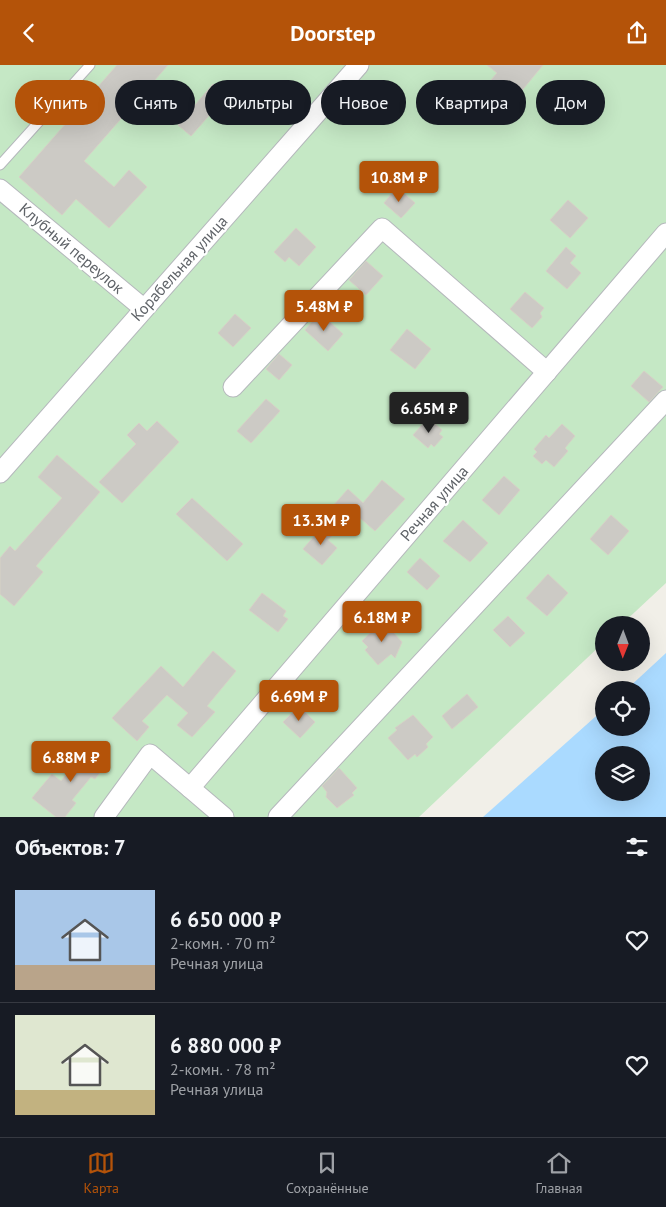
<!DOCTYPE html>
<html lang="ru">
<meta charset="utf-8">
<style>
body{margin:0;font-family:"PT Sans",sans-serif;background:#20242c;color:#f1f3f6;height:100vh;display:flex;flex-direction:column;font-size:19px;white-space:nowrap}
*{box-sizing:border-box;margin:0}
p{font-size:16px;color:#9ea1a6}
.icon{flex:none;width:28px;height:28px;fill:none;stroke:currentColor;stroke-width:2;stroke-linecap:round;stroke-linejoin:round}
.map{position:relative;height:752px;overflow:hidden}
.panel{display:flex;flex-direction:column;background:#171b24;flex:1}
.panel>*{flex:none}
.top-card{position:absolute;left:15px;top:15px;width:636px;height:45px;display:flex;gap:10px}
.needle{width:32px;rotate:181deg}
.fabs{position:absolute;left:595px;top:551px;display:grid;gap:10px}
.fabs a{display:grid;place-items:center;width:55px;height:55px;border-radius:50%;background:#171b24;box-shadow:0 5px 20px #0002;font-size:25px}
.price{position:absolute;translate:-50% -42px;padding:0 11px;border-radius:5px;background:#b45309;color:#fff;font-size:16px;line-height:32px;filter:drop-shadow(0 1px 2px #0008)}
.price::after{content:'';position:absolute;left:50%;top:30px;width:15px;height:11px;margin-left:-8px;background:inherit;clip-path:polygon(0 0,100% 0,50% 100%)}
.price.current{background:#222;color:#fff}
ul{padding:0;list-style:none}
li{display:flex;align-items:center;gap:15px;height:125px;padding:0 15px}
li+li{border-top:1px solid #363941}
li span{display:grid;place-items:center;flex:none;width:140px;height:100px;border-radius:0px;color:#555}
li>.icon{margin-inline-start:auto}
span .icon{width:60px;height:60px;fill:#fffc;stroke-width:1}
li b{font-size:21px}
h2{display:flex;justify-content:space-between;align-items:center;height:60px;padding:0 15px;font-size:21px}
.pill{padding:0 18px;border-radius:22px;background:#171b24;box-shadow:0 5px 20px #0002;font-size:18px;line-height:45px}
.pill.current{background:#b45309;color:#fff}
header{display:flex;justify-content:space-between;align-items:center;height:65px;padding:0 15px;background:#b45309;color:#fff;font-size:22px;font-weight:700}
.dock{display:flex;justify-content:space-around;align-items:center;height:70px;border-top:1px solid #363941;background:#171b24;font-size:14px;color:#9ea1a6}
.dock a{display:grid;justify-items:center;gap:2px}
.dock .current{color:#b45309}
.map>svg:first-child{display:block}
.green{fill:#c5e8c5}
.water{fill:#aadaff;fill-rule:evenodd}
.building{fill:#cccac5;stroke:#d6d1c6}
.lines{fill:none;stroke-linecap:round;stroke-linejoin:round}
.lane-casing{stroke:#b5b8bc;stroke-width:11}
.street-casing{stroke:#b5b8bc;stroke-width:21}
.lane{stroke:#fff;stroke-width:9}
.street{stroke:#fff;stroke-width:19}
.labels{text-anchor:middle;stroke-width:4.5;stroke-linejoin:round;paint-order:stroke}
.street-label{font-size:16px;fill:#5f6368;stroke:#fff}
</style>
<header><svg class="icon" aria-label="back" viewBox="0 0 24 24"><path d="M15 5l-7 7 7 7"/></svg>Doorstep<svg class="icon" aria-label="share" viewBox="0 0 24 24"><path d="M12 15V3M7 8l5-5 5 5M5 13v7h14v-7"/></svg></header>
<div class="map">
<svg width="666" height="752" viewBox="0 0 666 752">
<rect width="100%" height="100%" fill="#f1efe8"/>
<!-- green -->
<path class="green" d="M0,0h666v518l-45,42h-17v17l-185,175h-419z"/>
<!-- water -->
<path class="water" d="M666,588v164h-183l121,-108v18h37v-37h-15zM604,690h37v38h-37z"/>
<!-- building -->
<g class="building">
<path d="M117,0h51l-84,96 30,26 15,-17 18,17 -38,41 -33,-29 -14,16 -43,-38z"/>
<path d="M487,0h56l-34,41 -23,-20 11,-13z"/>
<path d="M213,19l14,11 -36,41 -13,-11z"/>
<path d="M397,122l18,16 -14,15 -17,-15z"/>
<path d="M568,135l20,18 -18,20 -20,-18z"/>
<path d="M296,163l20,19 -17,19 -10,-9 -4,5 -11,-10z"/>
<path d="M566,182l10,9 -6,7 11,10 -14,16 -21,-18z"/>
<path d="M366,196l17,15 -17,19 -17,-15z"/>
<path d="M525,227l19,16 -4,5 2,4 -10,11 -22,-19z"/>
<path d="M320,248l23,21 -15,17 -23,-21z"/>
<path d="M235,249l16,14 -18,19 -15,-14z"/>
<path d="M407,264l24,20 -16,20 -25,-19z"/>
<path d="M279,289l13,11 -13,15 -13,-11z"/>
<path d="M644,306l19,16 -14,15 -18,-16z"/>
<path d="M266,334l14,12 -29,32 -14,-12z"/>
<path d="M428,353l14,12 -3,4 4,3 -9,10 -3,-3 -3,4 -15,-13z"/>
<path d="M157,356l22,21 -57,61 -23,-21 37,-38 -9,-9 12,-12 8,8z"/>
<path d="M562,359l13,12 -10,12 3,3 -14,16 -8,-7 -4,4 -9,-8 4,-4 -3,-3 12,-14 3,3z"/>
<path d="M57,390l43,37 -64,74 7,6 -29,34 -14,-12v-36l10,-12 5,5 47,-53 -24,-21z"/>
<path d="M504,411l16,14 -21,25 -17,-15z"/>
<path d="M382,415l23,19 -30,32 -24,-21 -9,9 -11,-11 17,-19 15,14z"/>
<path d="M192,433l51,46 -16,17 -51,-47z"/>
<path d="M611,450l18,16 -21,24 -18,-16z"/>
<path d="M463,455l25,23 -18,19 -27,-21z"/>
<path d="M324,460l10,8 -6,7 9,8 -15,17 -19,-16z"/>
<path d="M420,493l20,18 -13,14 -20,-18z"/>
<path d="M548,509l20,19 -21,23 -21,-18z"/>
<path d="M262,528l24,18 -3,5 5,3 -10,13 -29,-22z"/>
<path d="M508,551l17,17 -15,14 -17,-17z"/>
<path d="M383,556l19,21 -7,16 -4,-4 -13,11 -13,-15 3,-3 -6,-6z"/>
<path d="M213,586l23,20 -29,35 8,6 -23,25 -15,-12 11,-12 -21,-18 -25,26 7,6 -12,14 -25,-23 49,-52 22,21z"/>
<path d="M467,629l11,13 -26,22 -10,-13z"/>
<path d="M299,641l16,16 -15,16 -17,-16z"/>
<path d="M413,650l20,22 -7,7 2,3 -11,10 -2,-3 -7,6 -20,-22 9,-8 -2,-2z"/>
<path d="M90,679l20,16 -15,19 -4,-2 -19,23 4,3 -11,14h-9l-24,-19 20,-24 9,7z"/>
<path d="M339,703l18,20 -5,5 2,2 -17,13 -11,-11 1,-5 -5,-6z"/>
</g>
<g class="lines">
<!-- lane casing -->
<g class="lane-casing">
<path id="lane" d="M0,100l90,-100"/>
</g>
<!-- street casing -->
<g class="street-casing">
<g id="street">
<path d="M0,124l143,119"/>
<path d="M233,322l149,-159 165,144"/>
<path d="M0,408l359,-408"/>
<path d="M190,723l34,29"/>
<path d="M104,752l46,-63 40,34 476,-555"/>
<path d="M278,752l388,-417"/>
</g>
</g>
<!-- lane -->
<use href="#lane" class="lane"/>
<!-- street -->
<use href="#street" class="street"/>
</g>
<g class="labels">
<!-- street labels -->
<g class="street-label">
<text transform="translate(72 183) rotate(40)" y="6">Клубный переулок</text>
<text transform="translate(179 203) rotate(-48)" y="6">Корабельная улица</text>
<text transform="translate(434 438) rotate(-49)" y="6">Речная улица</text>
</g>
</g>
</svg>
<div class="fabs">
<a><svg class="needle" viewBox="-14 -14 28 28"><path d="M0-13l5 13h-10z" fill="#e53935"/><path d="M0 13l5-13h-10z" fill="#9ea1a6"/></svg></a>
<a><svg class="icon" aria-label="locate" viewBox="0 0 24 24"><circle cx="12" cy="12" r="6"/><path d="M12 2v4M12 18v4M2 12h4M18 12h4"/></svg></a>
<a><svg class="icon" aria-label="layers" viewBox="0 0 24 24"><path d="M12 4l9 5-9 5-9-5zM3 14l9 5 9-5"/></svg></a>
</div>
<b class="price" style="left:399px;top:138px">10.8M ₽</b>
<b class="price" style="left:324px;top:267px">5.48M ₽</b>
<b class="price current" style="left:429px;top:369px">6.65M ₽</b>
<b class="price" style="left:321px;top:481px">13.3M ₽</b>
<b class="price" style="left:382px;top:578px">6.18M ₽</b>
<b class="price" style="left:299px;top:657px">6.69M ₽</b>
<b class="price" style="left:71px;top:718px">6.88M ₽</b>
<div class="top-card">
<a class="pill current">Купить</a>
<a class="pill">Снять</a>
<a class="pill">Фильтры</a>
<a class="pill">Новое</a>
<a class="pill">Квартира</a>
<a class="pill">Дом</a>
</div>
</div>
<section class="panel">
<h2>Объектов: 7<svg class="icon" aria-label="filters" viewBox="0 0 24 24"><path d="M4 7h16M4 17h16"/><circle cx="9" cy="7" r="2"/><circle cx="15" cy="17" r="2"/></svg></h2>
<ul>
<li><span style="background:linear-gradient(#a9c7e8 75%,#b9a48a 0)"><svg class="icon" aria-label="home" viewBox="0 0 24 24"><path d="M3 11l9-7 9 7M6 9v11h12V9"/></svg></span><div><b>6 650 000 ₽</b><p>2-комн. · 70 m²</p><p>Речная улица</p></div><svg class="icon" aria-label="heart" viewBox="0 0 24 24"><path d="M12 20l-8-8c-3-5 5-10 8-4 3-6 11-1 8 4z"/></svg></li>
<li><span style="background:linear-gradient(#dfe7d0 75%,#c2b280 0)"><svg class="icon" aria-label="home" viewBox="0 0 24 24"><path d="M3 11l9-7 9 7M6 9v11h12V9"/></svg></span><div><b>6 880 000 ₽</b><p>2-комн. · 78 m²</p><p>Речная улица</p></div><svg class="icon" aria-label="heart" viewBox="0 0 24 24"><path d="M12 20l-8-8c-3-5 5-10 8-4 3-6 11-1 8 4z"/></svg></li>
</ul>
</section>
<nav class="dock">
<a class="current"><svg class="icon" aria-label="map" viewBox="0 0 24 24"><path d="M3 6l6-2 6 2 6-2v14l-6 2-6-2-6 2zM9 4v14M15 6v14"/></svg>Карта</a>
<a><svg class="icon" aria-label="saved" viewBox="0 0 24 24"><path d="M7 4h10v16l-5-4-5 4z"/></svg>Сохранённые</a>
<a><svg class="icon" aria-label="home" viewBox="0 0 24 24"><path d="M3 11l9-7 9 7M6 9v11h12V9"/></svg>Главная</a>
</nav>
